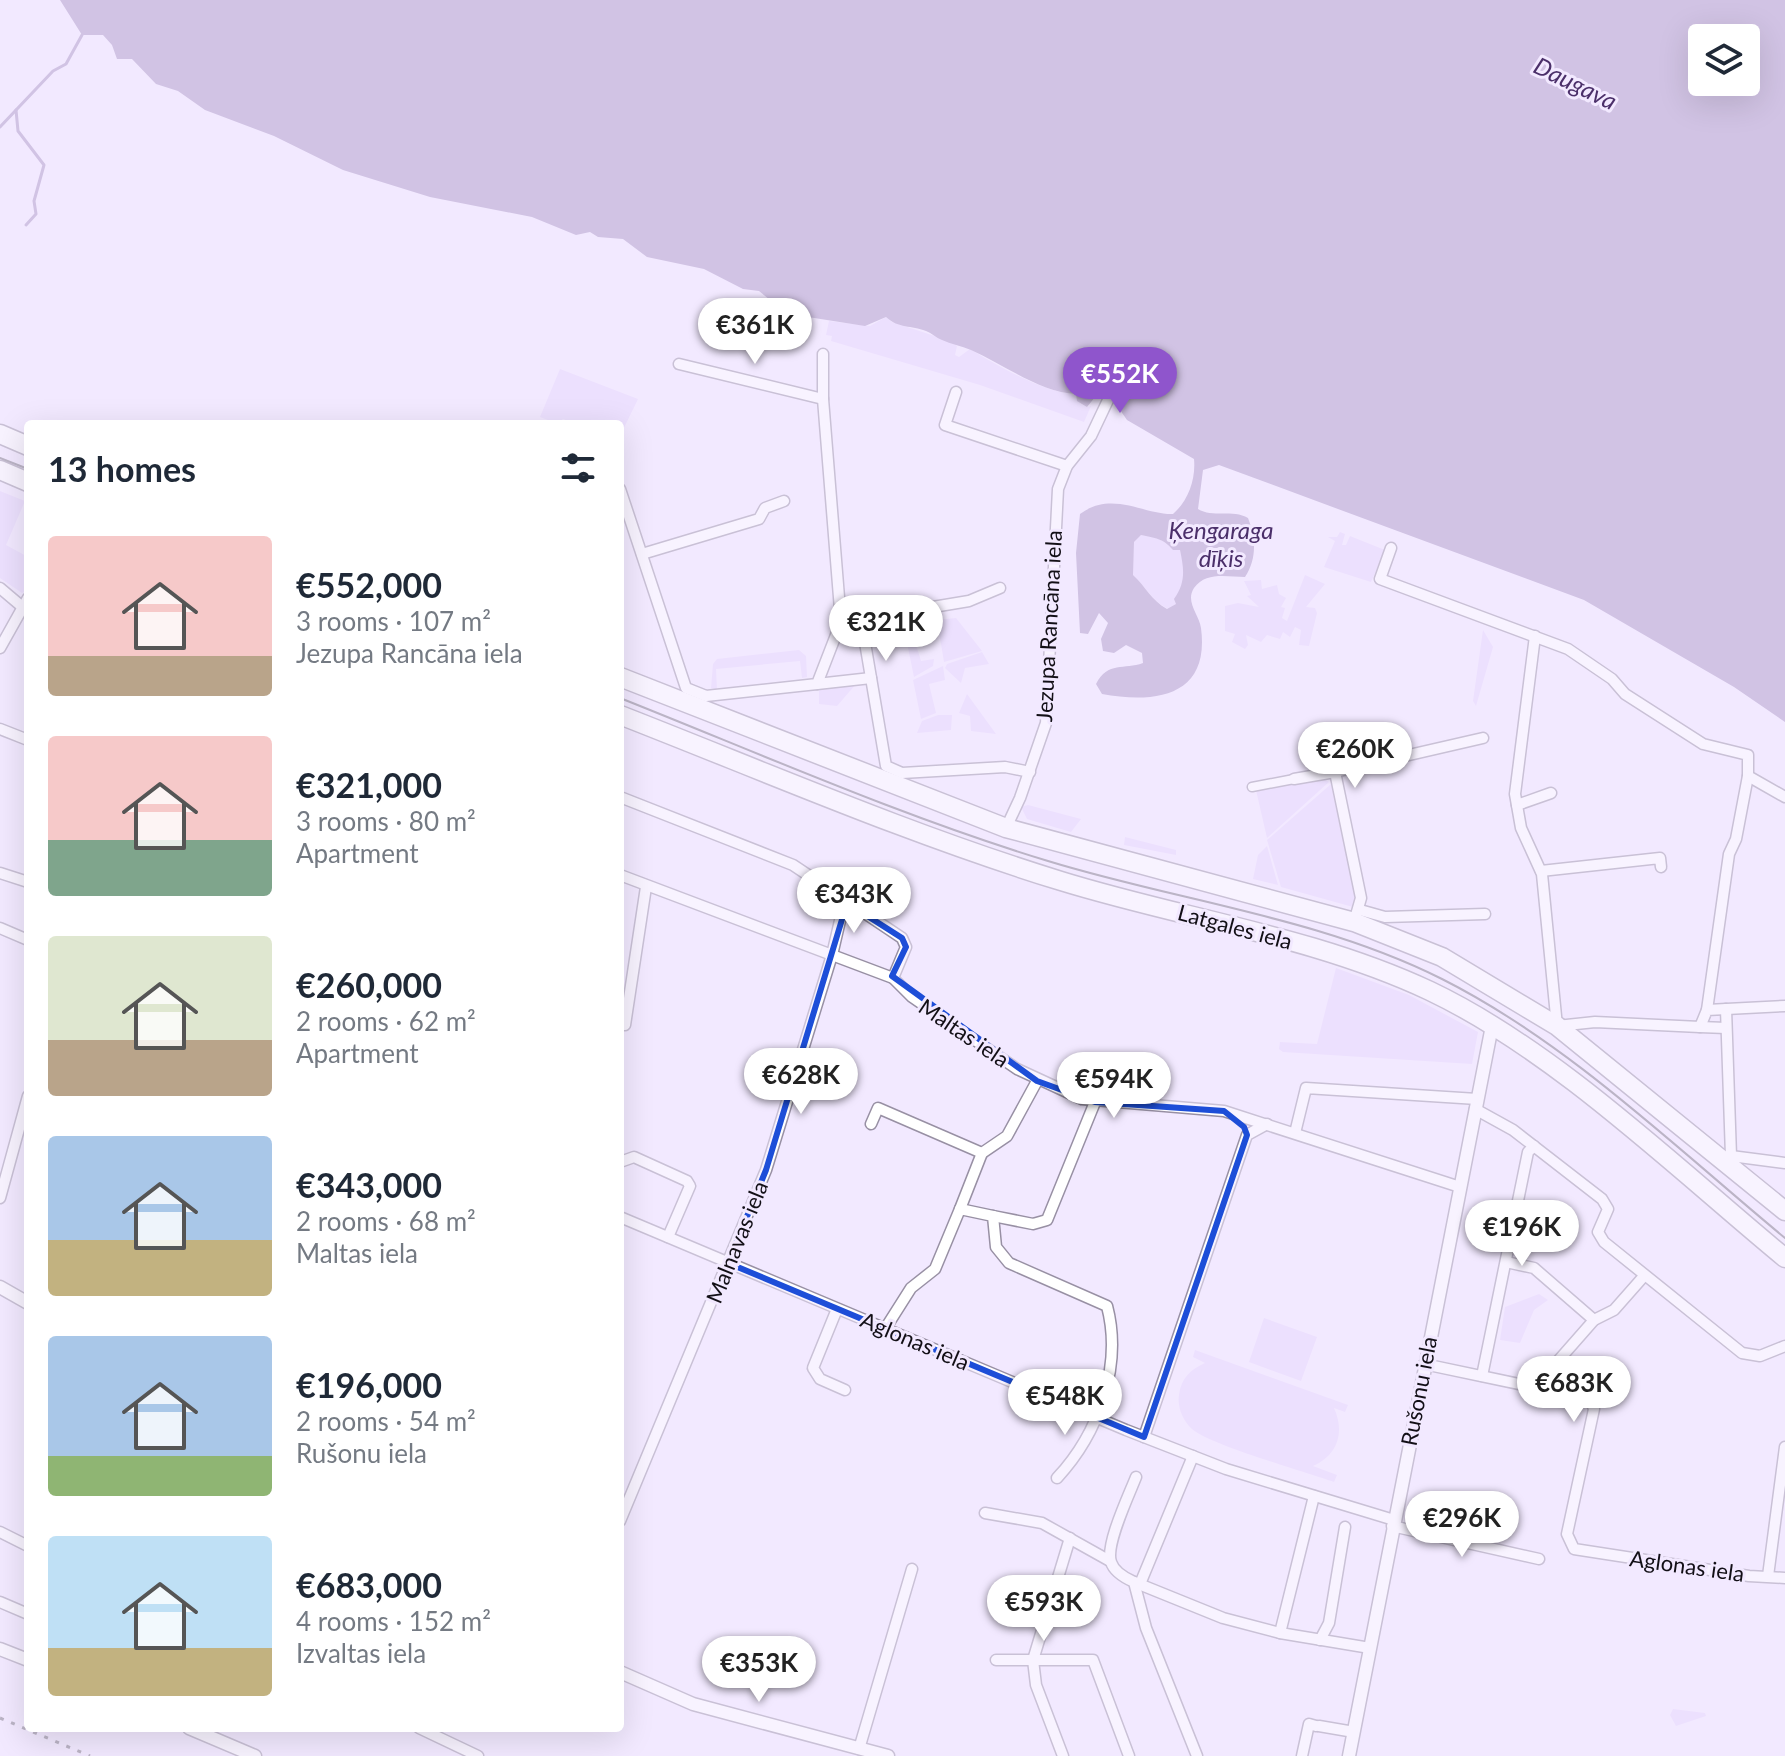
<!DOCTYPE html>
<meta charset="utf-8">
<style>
body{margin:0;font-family:Lato,sans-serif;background:#f2f2f3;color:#1f2937;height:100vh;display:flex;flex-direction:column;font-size:30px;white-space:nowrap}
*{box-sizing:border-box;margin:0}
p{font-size:26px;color:#747a83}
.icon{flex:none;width:44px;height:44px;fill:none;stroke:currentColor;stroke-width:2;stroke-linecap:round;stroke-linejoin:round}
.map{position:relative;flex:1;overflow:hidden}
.details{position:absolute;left:24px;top:420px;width:600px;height:1312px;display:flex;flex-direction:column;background:#fff;border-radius:8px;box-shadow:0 8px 32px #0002}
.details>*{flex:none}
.buttons{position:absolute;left:1688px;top:24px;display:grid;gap:16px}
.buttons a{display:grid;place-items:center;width:72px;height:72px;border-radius:8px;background:#fff;box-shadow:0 8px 32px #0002;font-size:40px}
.price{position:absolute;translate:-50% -68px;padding:0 18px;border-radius:28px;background:#fff;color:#222;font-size:26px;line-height:52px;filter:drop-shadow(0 2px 4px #0008)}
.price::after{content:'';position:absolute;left:50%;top:48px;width:24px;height:18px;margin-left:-12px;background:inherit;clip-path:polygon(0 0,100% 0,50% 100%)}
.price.on{background:#8f55cc;color:#fff}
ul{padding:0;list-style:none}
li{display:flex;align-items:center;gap:24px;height:200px;padding:0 24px}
li span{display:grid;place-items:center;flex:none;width:224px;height:160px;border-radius:8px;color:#555}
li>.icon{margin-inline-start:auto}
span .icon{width:96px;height:96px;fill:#fffc;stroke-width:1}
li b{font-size:34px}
h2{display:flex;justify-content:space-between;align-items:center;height:96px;padding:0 24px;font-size:34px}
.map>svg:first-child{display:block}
.green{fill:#e5d5fc}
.water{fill:#a895c3;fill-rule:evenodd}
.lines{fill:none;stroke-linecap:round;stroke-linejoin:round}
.stream{stroke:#a895c3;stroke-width:3}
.pedestrian-casing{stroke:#9890a4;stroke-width:11}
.minor-casing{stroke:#9890a4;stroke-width:13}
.tertiary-casing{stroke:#9890a4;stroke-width:15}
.trunk-casing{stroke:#9890a4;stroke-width:21}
.pedestrian{stroke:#fff;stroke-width:8}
.minor{stroke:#fff;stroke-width:10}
.tertiary{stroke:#fff;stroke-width:12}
.trunk{stroke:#fff;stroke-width:18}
.tram{stroke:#787380;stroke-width:2}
.rail{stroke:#787380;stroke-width:3;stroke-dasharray:4 8;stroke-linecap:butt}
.marked{fill:none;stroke:#1d4ed8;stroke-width:6;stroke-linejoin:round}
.labels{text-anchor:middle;stroke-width:6;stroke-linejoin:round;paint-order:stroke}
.street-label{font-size:22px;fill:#120f16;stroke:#f2e9ff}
.water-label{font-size:24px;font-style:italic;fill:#4b2f6a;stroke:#f2e9ff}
</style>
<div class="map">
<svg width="1785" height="1756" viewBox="0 0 1785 1756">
<rect width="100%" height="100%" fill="#f2e9ff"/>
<!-- green -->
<g class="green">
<path d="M886,317l6,5 58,19 7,5 -2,9 4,2 11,-8c28,17 76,45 107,45l10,13 4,-1 -7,16 -104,-37 -149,-44 1,-5 -6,-1 3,-14 41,5z"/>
<path d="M560,369l78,30 -18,37v-12h-44l-13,-5 -5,5 -18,-7z"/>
<path d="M0,491l25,10 -19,44 22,12v33l-6,3 -22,-15z"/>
<path d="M1340,532l5,2 -3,11h4l4,-9 35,14 -14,32 -47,-15 11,-26 -7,-4h9z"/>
<path d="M1141,535c15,2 23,4 32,15h7c3,12 6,22 2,35 -3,9 -7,10 -6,19l-8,5c-17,-9 -22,-22 -36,-35l2,-32z"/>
<path d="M1305,575l20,9 -19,23 9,1 2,5 -8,33 -10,-1 2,-15 -6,-3 -5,10 -7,-5 -3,7 -13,-4 -6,7 -15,-7 2,10 -3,4 -13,-7 3,-8 -10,-3v-25l13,-3 21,4 -12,-11 4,-1 -7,-14 17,-1 1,9 15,-4 2,9 7,4 -5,9 4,1 -3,10 5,3z"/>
<path d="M931,613l4,17 -29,5 -3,-18z"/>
<path d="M956,618l26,33 -38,11 -7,-42z"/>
<path d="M1483,630l10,17 -17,59 -3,-5z"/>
<path d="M906,638h8l7,23 13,-2 -1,7 -19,11z"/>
<path d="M799,650l7,6 1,21 -5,1 -2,-17 -84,8 1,21 -6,-2 2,-24 4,-5z"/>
<path d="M982,652l7,12 -24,4 -4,15 -16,-15 2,-4z"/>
<path d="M943,666l2,14 -16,4 7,29 -15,6 -8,-39z"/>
<path d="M856,684l-19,22 -18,-2v-18z"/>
<path d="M967,694l29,40 -25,-3 -1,-15 -11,-3z"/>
<path d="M938,715h14l-1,15 -34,3 5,-12z"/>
<path d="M1322,778l7,4 -62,56 -11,-48z"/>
<path d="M1331,784l25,115 -3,8 -72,-20 -14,-47z"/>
<path d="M1028,805l53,14 -10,13 -44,-13 -6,-12z"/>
<path d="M1125,837l51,13v5l-52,-10z"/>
<path d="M1267,846l11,39 -25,-6 5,-24z"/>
<path d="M1336,968l73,27 69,37 -6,32 -189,-12 -4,-3 1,-7 37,2z"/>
<path d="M1539,1294l9,6 -14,10 -14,33 -20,-3 5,-33z"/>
<path d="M1264,1318l53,19 -16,44 -52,-19z"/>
<path d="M1195,1350l153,55 -3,7 -11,-4c11,24 4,47 -21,58l24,9 -3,7c-28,-10 -124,-37 -142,-53 -9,-8 -15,-22 -13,-34 2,-17 12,-26 26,-32l-12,-6z"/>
<path d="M1673,1709l32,4 1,3 -30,10 -6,-11z"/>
</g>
<!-- water -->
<path class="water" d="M60,0h1725v722l-51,-35 -150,-87 -365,-135 -16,5 -5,39c14,9 35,0 50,9 8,20 9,41 -3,59 -17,0 -39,-6 -51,11 -9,14 5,26 7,40 9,68 -45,76 -99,66l-6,-10c12,-23 28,-14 47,-21l-1,-10 -16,-8 -12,8 -11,-2 -2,-12 7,-16 -9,-10 -11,21 -8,-1 -4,-80 4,-39c32,-24 64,1 93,0 15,-13 23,-35 21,-55l-67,-39 -9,-13 5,-25 -11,-6 -25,31 -10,-6 -1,-7c-35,-1 -71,-29 -105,-44 -10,-4 -20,-6 -29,-10 -6,-2 -10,-7 -16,-9 -15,-6 -27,-2 -40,-14l-21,9 -57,-9 -33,-13 -16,-13 -16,-2 -39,-20 -57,-12 -24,-18 -25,-2 -8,-5 -14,3 -44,-18 -102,-20 -87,-27 -69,-34 -69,-26 -27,-19 -22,-7 -24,-25h-15l-5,-14 -9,-10h-21zM1702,38h44v44h-44zM1141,535c14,3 22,3 32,15h7c4,19 6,32 -6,49l2,5 -9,5c-16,-9 -21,-22 -34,-34l1,-33z"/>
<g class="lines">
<!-- stream -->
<g class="stream">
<path d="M16,110l2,21 26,34 -10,36 2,13 -10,11"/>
<path d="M0,127l53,-56 13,-7 16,-29"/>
</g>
<!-- pedestrian casing -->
<g class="pedestrian-casing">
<path id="pedestrian" d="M1252,787l42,-8"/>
</g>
<!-- minor casing -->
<g class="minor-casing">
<g id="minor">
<path d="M679,364l144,35"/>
<path d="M956,392l-11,33 122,41"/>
<path d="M620,489l66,199 20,8 111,-12 24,-62 -18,-223v-45"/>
<path d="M1391,548l-11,31 188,70 44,30 13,15 78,50 45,11v21l37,21"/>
<path d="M642,554l117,-35 6,-11 19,-7"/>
<path d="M0,588l26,22"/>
<path d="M861,619l108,-18 31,-13"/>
<path d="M841,622l20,-3 25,147 16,7 103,-6 25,5"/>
<path d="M1535,636l-20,158 6,34 21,46 15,152 38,-4 105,5 7,-17 78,-4"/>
<path d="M0,648l28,-50"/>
<path d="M817,684l54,-6"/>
<path d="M0,729l28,11"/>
<path d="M1294,779l41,-7"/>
<path d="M620,797l173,68 109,73 4,9 -13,31"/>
<path d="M1517,805l34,-12"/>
<path d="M1006,828l14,-30 26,-75 12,-234 9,-23 24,-30 27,-57"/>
<path d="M1541,871l119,-13 1,9"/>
<path d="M0,873l28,9"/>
<path d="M620,875l273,103 19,19 105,72 65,30 142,12 236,76"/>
<path d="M1360,910l25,7 100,-3"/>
<path d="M1354,922l7,-24 -26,-126 148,-34"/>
<path d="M0,928l28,12"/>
<path d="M1707,1010l22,-156 7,-15 12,-63"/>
<path d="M625,1025l21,-138"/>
<path d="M1700,1027l26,1"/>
<path d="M1475,1109l38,21 89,69 6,10 -10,23 6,10 138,111 18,3 25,-10"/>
<path d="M871,1124l7,-16 104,45 25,-17 30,-55"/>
<path d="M1295,1133l11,-45 171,11"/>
<path d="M1731,1156l54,7"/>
<path d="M620,1162l14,-5 53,24 3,5 -22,51"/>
<path d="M1726,1163l5,-7 -5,-147"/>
<path d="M0,1198l28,-102"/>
<path d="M960,1209l22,-56"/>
<path d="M993,1216l40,8 14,-4 48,-118"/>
<path d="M620,1217l506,213 100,39 168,51"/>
<path d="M1506,1262l28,6 60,52"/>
<path d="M837,1309l-24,59 7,11 25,11"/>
<path d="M885,1329l26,-41 24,-19 25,-60 33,7 3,31 13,16 98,43c16,61 -9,128 -50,172"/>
<path d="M1424,1364l166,35 4,10 -27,125 7,15 175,27 36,2"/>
<path d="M1482,1376l46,-224 6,-6"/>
<path d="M1536,1386l58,-66 20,-10 30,-34"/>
<path d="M1144,1437l103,-302 20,-11"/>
<path d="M1136,1477c-7,18 -31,68 -25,85 3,10 14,16 23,20l12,46 51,128"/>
<path d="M985,1513l57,10 68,38"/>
<path d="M620,1521l146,-351 66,-215 10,-43 5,-9"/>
<path d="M1392,1526l147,33"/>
<path d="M0,1532l28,14"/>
<path d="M1768,1576l17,-129"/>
<path d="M1134,1582l89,36 57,15 90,15"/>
<path d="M1140,1584l53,-128"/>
<path d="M0,1602l28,12"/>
<path d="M1280,1633l34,-137"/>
<path d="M1320,1640l9,-17 16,-96"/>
<path d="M996,1660h97l36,96"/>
<path d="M1319,1726l35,6"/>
<path d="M419,1728l59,28"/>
<path d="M859,1749l53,-180"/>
<path d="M1063,1756l-27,-71 -3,-25 37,-122"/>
<path d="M1302,1756l7,-32 7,2"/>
</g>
</g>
<!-- tertiary casing -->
<g class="tertiary-casing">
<g id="tertiary">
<path d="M0,1287l28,16"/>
<path d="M0,1649l28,11"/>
<path d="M620,1672l73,32 195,52"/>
<path d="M189,1728l66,28"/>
<path d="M1349,1756l143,-730"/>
</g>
</g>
<!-- trunk casing -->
<g class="trunk-casing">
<g id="trunk">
<path d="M0,434l28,12"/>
<path d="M0,470l28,12"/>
<path d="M620,677l386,151 348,94 88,35 115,69 228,185"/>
<path d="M620,715c146,57 291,120 441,166 123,38 252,55 369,110 126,60 247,178 355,267"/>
</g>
</g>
<!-- pedestrian -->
<use href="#pedestrian" class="pedestrian"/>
<!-- minor -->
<use href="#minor" class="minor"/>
<!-- tertiary -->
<use href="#tertiary" class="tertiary"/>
<!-- trunk -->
<use href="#trunk" class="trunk"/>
<!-- tram -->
<g class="tram">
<path d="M0,458l28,11"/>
<path d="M620,698c141,56 283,119 428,163 130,40 271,56 394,118 127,64 234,169 343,259"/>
</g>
<!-- rail -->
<path class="rail" d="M0,1718l90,38"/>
</g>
<!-- marked area -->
<path d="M0 0H1785V1756H0ZM847,903l55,35 4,9 -14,29 145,105 58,21 129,9 20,16 3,8 -103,302 -416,-174 38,-93z" fill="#f2e9ff" fill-opacity=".55" fill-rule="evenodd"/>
<path class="marked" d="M847,903l55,35 4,9 -14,29 145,105 58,21 129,9 20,16 3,8 -103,302 -416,-174 38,-93z"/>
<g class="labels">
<!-- street labels -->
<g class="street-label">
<text transform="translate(1049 626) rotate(-87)" y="8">Jezupa Rancāna iela</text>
<text transform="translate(1235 927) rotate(15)" y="8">Latgales iela</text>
<text transform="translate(964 1033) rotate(34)" y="8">Maltas iela</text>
<text transform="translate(737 1242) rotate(-68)" y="8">Malnavas iela</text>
<text transform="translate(915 1341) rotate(23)" y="8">Aglonas iela</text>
<text transform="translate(1419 1391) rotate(-79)" y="8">Rušonu iela</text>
<text transform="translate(1687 1566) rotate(8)" y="8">Aglonas iela</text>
</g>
<!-- water labels -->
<g class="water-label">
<text transform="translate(1575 84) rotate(26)" y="8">Daugava</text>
<text x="1221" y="539">Ķengaraga<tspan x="1221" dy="28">dīķis</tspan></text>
</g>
</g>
</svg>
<div class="buttons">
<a><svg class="icon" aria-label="layers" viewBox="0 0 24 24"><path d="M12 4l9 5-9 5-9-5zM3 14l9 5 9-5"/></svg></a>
</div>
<b class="price" style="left:755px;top:366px">€361K</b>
<b class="price on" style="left:1120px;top:415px">€552K</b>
<b class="price" style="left:886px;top:663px">€321K</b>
<b class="price" style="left:1355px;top:790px">€260K</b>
<b class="price" style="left:854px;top:935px">€343K</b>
<b class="price" style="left:801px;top:1116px">€628K</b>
<b class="price" style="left:1114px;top:1120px">€594K</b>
<b class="price" style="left:1522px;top:1268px">€196K</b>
<b class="price" style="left:1574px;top:1424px">€683K</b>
<b class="price" style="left:1065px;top:1437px">€548K</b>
<b class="price" style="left:1462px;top:1559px">€296K</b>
<b class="price" style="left:1044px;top:1643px">€593K</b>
<b class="price" style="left:759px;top:1704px">€353K</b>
<section class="details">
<h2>13 homes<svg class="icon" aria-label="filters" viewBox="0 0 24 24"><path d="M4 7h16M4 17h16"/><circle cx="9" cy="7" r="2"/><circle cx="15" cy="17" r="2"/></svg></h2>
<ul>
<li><span style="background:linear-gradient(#f6c9c9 75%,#b9a48a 0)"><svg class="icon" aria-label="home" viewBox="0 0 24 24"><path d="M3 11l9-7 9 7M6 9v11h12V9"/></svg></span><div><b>€552,000</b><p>3 rooms · 107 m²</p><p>Jezupa Rancāna iela</p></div></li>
<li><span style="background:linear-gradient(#f6c9c9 65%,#7fa58c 0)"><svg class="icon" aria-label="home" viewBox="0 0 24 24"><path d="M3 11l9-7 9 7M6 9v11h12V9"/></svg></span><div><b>€321,000</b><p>3 rooms · 80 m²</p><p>Apartment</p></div></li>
<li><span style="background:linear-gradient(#dfe7d0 65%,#b9a48a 0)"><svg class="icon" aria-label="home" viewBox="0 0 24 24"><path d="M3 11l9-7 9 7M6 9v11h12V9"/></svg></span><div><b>€260,000</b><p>2 rooms · 62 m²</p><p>Apartment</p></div></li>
<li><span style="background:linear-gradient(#a9c7e8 65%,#c2b280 0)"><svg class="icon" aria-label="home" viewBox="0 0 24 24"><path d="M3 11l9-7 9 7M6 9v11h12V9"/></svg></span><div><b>€343,000</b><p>2 rooms · 68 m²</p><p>Maltas iela</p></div></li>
<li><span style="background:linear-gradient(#a9c7e8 75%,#8fb573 0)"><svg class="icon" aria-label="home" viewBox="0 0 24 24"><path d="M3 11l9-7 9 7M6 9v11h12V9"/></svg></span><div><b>€196,000</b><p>2 rooms · 54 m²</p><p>Rušonu iela</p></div></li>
<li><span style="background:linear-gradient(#bfe0f5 70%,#c2b280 0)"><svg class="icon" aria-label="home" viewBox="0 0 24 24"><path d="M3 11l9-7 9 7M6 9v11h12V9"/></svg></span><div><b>€683,000</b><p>4 rooms · 152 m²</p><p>Izvaltas iela</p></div></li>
</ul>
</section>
</div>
